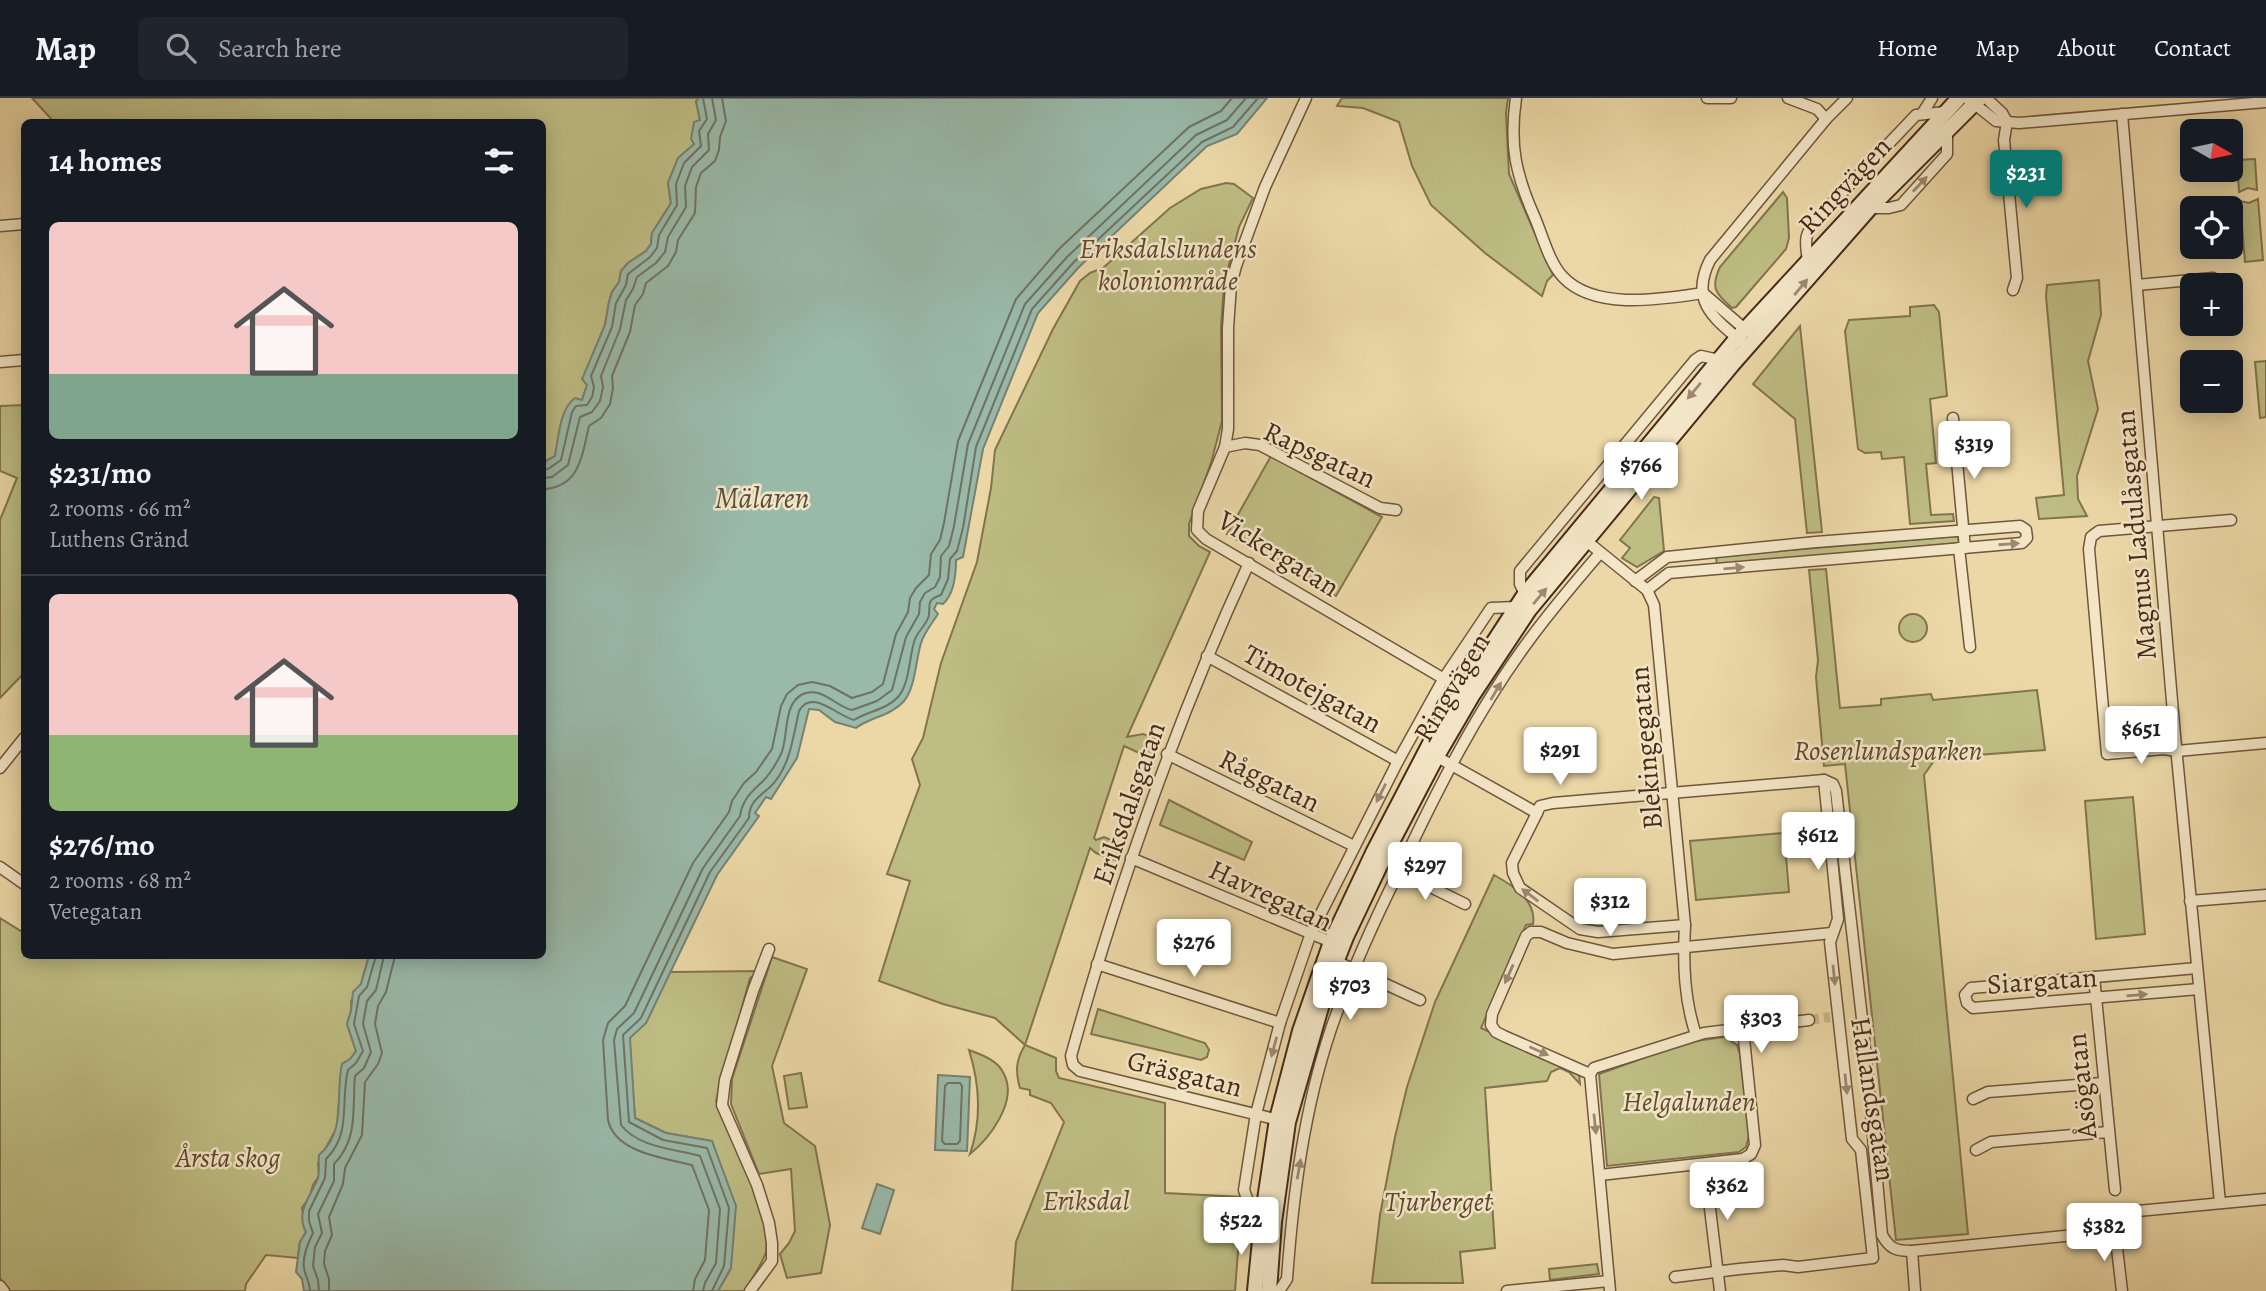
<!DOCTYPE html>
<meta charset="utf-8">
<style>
body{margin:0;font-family:Alegreya,serif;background:#20242c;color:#f1f3f6;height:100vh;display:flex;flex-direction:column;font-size:26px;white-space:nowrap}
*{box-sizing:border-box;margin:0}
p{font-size:23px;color:#9ea1a6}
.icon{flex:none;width:38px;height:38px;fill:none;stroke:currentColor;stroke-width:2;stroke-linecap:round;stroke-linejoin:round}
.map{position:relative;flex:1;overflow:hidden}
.panel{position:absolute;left:21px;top:21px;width:525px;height:840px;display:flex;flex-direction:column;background:#171b24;border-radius:10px;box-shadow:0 4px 18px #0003}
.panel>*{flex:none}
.needle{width:46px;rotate:99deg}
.buttons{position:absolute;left:2180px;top:21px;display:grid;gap:14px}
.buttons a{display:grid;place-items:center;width:63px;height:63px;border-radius:10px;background:#171b24;box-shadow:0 4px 18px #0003;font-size:35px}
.price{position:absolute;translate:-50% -60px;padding:0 16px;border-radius:7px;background:#fff;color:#222;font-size:23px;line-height:46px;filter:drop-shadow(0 2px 4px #0008)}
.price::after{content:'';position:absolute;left:50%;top:42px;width:21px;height:16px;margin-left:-10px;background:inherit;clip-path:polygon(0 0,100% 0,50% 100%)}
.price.selected{background:#0f766e;color:#fff}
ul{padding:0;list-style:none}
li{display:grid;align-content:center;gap:14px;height:371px;padding:0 28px}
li+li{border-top:2px solid #363941}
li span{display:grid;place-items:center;height:217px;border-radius:10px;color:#555}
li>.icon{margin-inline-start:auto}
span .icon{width:126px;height:126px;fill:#fffc;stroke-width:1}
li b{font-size:30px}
h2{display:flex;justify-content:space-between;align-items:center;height:84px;padding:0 28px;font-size:30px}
header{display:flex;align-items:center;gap:42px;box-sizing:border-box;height:98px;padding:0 35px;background:#171b24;border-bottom:2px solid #363941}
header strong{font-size:33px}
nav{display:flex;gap:38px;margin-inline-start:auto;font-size:24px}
.search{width:490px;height:63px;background:#20242c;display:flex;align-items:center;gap:18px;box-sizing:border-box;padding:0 24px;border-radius:10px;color:#9ea1a6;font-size:26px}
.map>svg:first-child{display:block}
.green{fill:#bebd83;stroke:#82744f;stroke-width:2}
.water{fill:#99b9a9;stroke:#788070;stroke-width:2}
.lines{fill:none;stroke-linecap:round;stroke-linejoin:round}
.shore{stroke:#707262;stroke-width:2}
.street-tunnel{stroke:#cbb58b;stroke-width:10;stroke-dasharray:10 5;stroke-linecap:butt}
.street-casing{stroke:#70563e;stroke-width:13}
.secondary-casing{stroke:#462a1b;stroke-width:18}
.street{stroke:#f3e6c6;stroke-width:10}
.secondary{stroke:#f3e6c6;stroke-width:14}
.oneway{fill:#9c8870}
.labels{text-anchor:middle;stroke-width:5;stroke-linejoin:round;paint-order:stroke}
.street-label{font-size:28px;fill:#462a1b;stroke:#f3e6c6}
.park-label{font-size:28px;font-style:italic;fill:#5e4730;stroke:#f3e6c6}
.water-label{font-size:30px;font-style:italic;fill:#5b4e3e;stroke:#f3e6c6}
</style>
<header>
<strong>Map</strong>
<div class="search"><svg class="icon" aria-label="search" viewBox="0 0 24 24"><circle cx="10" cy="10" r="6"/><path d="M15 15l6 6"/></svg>Search here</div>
<nav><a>Home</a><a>Map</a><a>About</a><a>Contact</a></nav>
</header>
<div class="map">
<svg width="2266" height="1193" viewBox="0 0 2266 1193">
<rect width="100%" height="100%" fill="#ecd8a7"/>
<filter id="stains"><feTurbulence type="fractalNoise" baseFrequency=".00286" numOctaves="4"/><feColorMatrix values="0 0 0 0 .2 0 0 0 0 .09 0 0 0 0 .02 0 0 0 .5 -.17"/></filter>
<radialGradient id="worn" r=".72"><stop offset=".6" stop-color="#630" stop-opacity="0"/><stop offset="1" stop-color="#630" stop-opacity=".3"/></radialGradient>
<!-- green -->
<g class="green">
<path d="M32,0h667l-3,3 4,19 -5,24 -17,14 -10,25 3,20 -19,30 -1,11 -5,7 -18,12 -7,8 -2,11 -7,10 -3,10 -4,23 -22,54 4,6 -5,15 -20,26 -7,30 -9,5 -3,7 -1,-346h-488z"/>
<path d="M1342,0h166l-2,15 3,61 44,101 -6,6 -5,15 -57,-43 -54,-48 -19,-39 -13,-44 -36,-14 -26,-2z"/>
<path d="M2255,61l2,31 -9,-2 -9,4 -2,-32z"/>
<path d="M1226,85l8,1 19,14 -14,29 -15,57 -3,44 1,93 -11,42 -22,61v12l10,10 11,6 -83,185 16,-3 15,5 -8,19 -26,-12 -30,92 2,2 8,-3 17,7 -6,16 -19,-7 -6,-5 -65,197 31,13v13l3,7 106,25v90l77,4 -7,94h-223l4,-49 48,-120 -13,-19 -21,-8v-5l-10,-2c-5,-17 -4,-28 5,-43l-30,-27 -52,-14 -64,-23 31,-100 -23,-7 33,-89 -8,-26 11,-21 18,-75 36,-101 14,-74 4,-38 58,-121 27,-48 10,-8 13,-5 67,-60 31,-19z"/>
<path d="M1783,94l4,6 2,40 -3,11 -50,58 -4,1c-16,-14 -22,-20 -12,-41z"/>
<path d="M2258,101l5,61 -18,2 -5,-61 9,2z"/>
<path d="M2099,182l2,35 -13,46 10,48 -21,67 1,23 9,17 -48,3 -3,-21 28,-3 -18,-199 1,-11z"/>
<path d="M1934,207l5,7 8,84 -17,3 6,64 -10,1 5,51 22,-1 1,7 -44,3 -6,-67 -22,2 -1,-7 -16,1 -7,-4 -13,-118 4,-11 61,-4v-9z"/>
<path d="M1800,228l22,206 -15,1 -12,-114 -42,-35z"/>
<path d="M2266,263v56l-6,1 -5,-56z"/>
<path d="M24,307v268l-24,25v-178l17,-42 -17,-7v-65z"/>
<path d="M1271,358l111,61 -46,79 -109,-62z"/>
<path d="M1654,399l5,1 5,53 -27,16 -15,-9 8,-10 -10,-8z"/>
<path d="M1958,438l1,7 -242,23 -1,-10z"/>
<path d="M1826,471l14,139 41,-3v-6l50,-5 2,6 104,-10 8,60 -109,8 -12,17 44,459 -72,6 -51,-476 -21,2 -8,-89 2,-17 -9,-90z"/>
<circle cx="1913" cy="530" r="14"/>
<path d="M2133,699l12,137 -49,5 -11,-138z"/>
<path d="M1169,702l83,42 -8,18 -84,-35z"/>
<path d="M1784,735l5,59 -93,8 -6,-59z"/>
<path d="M1494,777c18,10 43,25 39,49l-7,1 -45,103 98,45 1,11 -11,-12 -9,-4 -9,4 -4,9 -62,7 10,160 -35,4 3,31h-91l8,-68 15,-78 12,-50 28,-85z"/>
<path d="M0,820l24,15v23h345l-8,28 -10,17v10l-4,13 9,27 -5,8 -9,5 -5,63 -19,36 1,13 -6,9 -3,11 -8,12 4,24 -6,10 -2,16 -32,-3 -20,29 -1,7h-235l-10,-13z"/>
<path d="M772,859l35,12 -35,97 12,57 31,23 15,79 -9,48 -34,5 -7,-24 9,-11 6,-12 -4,-62 -32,5 -28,-70 1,-25z"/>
<path d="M759,873l-9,7 -34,123c15,30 56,121 50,151 -2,8 -16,30 -21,39h-27l13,-23 -19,-127 -46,-8 -31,-15 -6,-80 17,-15 24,-51z"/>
<path d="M1098,911l107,34 4,7 -2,7 -6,3 -110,-26z"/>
<path d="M1724,939l13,8 3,10 9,81 -3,11 -7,5 -132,14 -8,-92 89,-32z"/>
<path d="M969,952c13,5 29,10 35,24 14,27 -14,64 -34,80 12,-35 10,-69 -1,-104z"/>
<path d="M801,975l6,34 -18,2 -5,-33z"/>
<path d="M1597,1166l2,10 -49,6 -1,-11z"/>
</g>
<!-- water -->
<g class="water">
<path d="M699,0h568l-30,36 -30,12 -129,122 -40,45 -55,136 -20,108 -7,3c0,16 -3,35 -13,44l-6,-1 -3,6 4,5c-6,9 -14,19 -17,29 -5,16 -6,46 -17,58 -13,15 -34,16 -48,27l-21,-6 -16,-12 -10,-1 -12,49 -26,41 -5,-2 -11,16 4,3 -42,59 -71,148 -16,15 5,80 31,15 46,8 24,65 -5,62 -13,23h-414l-2,-12 -6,-7 4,-30 6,-10c-11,-20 5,-36 12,-54 2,-7 0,-16 1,-23 28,-23 16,-60 23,-91l8,-5 6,-8 -9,-27 4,-13 2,-19 8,-8 8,-28h173l1,-488 3,-7 9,-5c3,-17 5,-48 20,-58l7,2 5,-15 -5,-6 23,-54 4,-23 3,-10 7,-10 2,-11 7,-8 18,-12 5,-7 1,-11 19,-30 -3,-20 10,-25 16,-14 -3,-5 3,-17 6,-2 -4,-19z"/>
<path d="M938,977l32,2 -3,74 -32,-1z"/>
<path d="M877,1086l17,6 -14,44 -18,-6z"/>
</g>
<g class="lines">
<!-- shore -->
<g class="shore">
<path d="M542,372l6,-1 13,-9 11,-48 4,-6 11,-1 5,-8 2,-10 -3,-11 21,-49 4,-24 10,-18 2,-11 22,-17 7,-9 2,-13 18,-30 -1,-21 8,-21 17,-17 -2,-15 8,-12 -4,-21"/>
<path d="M542,380l10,-1 16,-12 12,-48 12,-5 8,-11 3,-14 -2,-11 19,-47 6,-29 7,-11 4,-12 19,-14 9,-11 3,-15 18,-30 -1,-21 7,-19 17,-17 -1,-16 8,-14 -4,-22"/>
<path d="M542,391c38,-1 40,-34 47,-63l12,-8 9,-14 3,-16 -1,-12 18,-44 5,-27 8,-11 3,-11 22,-17 8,-14 2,-12 17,-27 1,-26 5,-14 14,-12 4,-11 1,-13 6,-16 -4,-23"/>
<path d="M948,985h12l2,3 -2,55 -3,3h-12l-3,-3 3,-55z"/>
<path d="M310,1193c0,-9 -5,-15 -6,-23 -2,-12 4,-25 9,-35l-4,-12v-10l16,-33 1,-19c26,-25 14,-57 22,-89l8,-7 7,-12 -9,-27 5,-28 8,-9 9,-31"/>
<path d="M319,1193l-1,-11 -5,-14 2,-19 7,-14 -4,-19 16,-33v-17c25,-25 18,-57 21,-88l9,-8 7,-16 -8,-28 4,-23 9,-11 8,-34"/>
<path d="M329,1193v-12l-5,-15 1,-13 7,-16 -3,-18 14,-33 2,-16 17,-33 3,-53 13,-18 4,-11 -7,-29 3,-18 8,-14 9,-36"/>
<path d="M693,1193l2,-12 10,-19 4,-50 -17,-45c-27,-7 -77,-12 -84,-45l-5,-80 5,-17 17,-17 68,-143 36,-51 3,-11 12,-18 12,-11 16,-23 9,-43 6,-12 11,-9 14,-3 18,4 22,12 20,-6 11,-8 13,-50 12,-22 2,-14 6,-10 13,-13 2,-21 9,-14 4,-17 14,-82 58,-142 43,-50 130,-122 32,-16 11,-13"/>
<path d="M703,1193l2,-8 11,-20 4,-54 -20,-53c-25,-7 -61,-8 -79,-31l-7,-85 3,-11 17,-16 69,-145 37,-52c2,-16 12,-25 23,-35 6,-6 14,-19 18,-27 8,-17 1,-50 22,-60 19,-8 33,13 49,16l25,-9 15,-11 14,-53 13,-23 1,-12 5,-9 10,-6 5,-10 1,-21 8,-10 5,-20 14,-82 57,-140 42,-47 129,-122 31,-15 19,-22"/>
<path d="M712,1193l12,-25 5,-58 -22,-60 -44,-8 -34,-18 -6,-87 18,-17 69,-146 39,-54c0,-16 10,-21 20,-30 21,-19 24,-51 30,-77 13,-23 38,5 55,9 14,-9 32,-10 44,-23 12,-13 11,-42 17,-58 3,-8 13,-16 14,-24 1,-13 -2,-15 12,-20l7,-16 2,-20 7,-8 6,-23 13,-81 56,-138 41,-46 129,-121 31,-15 25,-29"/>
</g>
<!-- street-tunnel -->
<path class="street-tunnel" d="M1809,922l21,-3"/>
<!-- street casing -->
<g class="street-casing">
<g id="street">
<path d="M1306,0l-41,89 -29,79 -5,19 -3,43v101l-3,18 -27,64 -1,19 9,9 262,154"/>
<path d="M1516,0c-7,48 0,77 19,120 8,19 14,44 28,59 32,34 99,22 140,16"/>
<path d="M1707,0h24"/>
<path d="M1788,0l29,11 9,10"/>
<path d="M1967,0l29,23 23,2 247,-21"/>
<path d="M1986,0l16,15 5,9"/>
<path d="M1922,16l10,-16"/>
<path d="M2122,16l53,622 45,467"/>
<path d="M2007,24l-3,18 13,138 -4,12"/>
<path d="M1870,110h19l12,-3 46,-51v-24"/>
<path d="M0,128l24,-2"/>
<path d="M1808,162c-4,-22 -3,-27 11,-43l97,-102 29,-3"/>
<path d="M2137,187l76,-7"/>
<path d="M1703,195l44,38"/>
<path d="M1741,243c-29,-24 -51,-41 -31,-81l116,-141 21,-21"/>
<path d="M0,264l24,-2"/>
<path d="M1953,320l12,130"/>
<path d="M1225,349l20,-4 15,2 120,63 16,2"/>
<path d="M2231,422l-132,11 -8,6 -2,12 18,205 57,-5 13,2 89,-8"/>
<path d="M1584,441l63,51 7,15 31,320c-2,38 -1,74 11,110"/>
<path d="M1959,450l11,99"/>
<path d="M1249,465c-74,160 -131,324 -178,493l2,9 7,6 203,50"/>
<path d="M1635,483l32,-24 149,-15 204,-16 6,4 1,8 -5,5 -353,30 -22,17"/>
<path d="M1525,496l-5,-10v-13l175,-211 6,-4 18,4"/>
<path d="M1207,558l191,105"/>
<path d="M1167,656l187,92"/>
<path d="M1432,656l105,59 3,-7 13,-3 271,-23 9,4 3,7 27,236 19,208c8,14 14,16 30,16l203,-20"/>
<path d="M0,670l24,-30"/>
<path d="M1537,715l-25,50 1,10 7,15 60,41 18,3 87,-7"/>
<path d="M1131,760l200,84 6,17 5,5 78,36"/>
<path d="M0,769l24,17"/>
<path d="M1398,773l67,33"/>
<path d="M2190,803l76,-6"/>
<path d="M1097,866l183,59"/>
<path d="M2197,870l-226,20 -6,7 2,8 6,5 226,-19"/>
<path d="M2094,879l21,213"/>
<path d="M1590,976l-86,-38 -8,-4 -5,-7 1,-11 34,-78 5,-4h10l26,11 46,11 219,-21"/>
<path d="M1590,976l4,-6 110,-35 105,-13"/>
<path d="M1590,976l20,217"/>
<path d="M1973,1001l15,-7 115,-9"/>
<path d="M1976,1052l15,-8 117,-10"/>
<path d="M1600,1077l143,-16 8,-5 4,-9 -12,-116"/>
<path d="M1707,1086l13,107"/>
<path d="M1262,1122l-13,-16 -5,-14 12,-76 24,-91 31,-90 87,-172 46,-83 47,-70 24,-1"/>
<path d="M1912,1153l3,40"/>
<path d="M1675,1179l64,-8 44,-4 15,2 75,-9 -12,-108 -9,-11 -22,-197 8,-23 -14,-139"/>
<path d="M0,1188l4,5"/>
<path d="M750,1193l22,-30v-18l-3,-20 -12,-38 -35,-80 3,-25 28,-89 16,-42"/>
<path d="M1279,1193l8,-12c6,-84 17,-170 44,-250 19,-55 43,-108 69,-160 37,-79 78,-160 130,-230 22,-30 46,-58 70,-86"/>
<path d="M1507,1193l102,-10"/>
<path d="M2122,1193l-7,-60 4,-11 8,-8 139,-13"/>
</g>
</g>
<!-- secondary casing -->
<g class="secondary-casing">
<g id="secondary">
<path d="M1255,1193l7,-71 15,-101 23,-88 31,-89 42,-89 65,-125 87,-134 212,-256 222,-240"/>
<path d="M1269,1193l5,-69 14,-100 40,-139 18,-46 38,-80 53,-101 35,-60 57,-86 203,-245 138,-157 110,-110"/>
</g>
</g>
<!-- street -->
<use href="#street" class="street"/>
<!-- secondary -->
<use href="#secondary" class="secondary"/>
</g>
<!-- one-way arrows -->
<defs><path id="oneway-solid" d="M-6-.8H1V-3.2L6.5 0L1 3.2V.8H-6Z" transform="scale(1.75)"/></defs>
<g class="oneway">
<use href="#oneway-solid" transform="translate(1920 86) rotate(-47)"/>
<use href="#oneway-solid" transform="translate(1801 189) rotate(-50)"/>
<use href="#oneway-solid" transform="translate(1694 293) rotate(130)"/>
<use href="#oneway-solid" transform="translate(2009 446) rotate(-4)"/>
<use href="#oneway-solid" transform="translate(1734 470) rotate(-5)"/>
<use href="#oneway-solid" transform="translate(1540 498) rotate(-50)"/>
<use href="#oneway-solid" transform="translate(1496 593) rotate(-59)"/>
<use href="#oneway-solid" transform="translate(1381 695) rotate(117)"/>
<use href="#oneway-solid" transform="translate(1530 797) rotate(-143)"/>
<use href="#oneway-solid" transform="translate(1509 876) rotate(114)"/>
<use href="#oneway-solid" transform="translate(1834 877) rotate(84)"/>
<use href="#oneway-solid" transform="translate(2137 897) rotate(-5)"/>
<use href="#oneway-solid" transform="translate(1274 949) rotate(105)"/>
<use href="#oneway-solid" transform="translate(1539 953) rotate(24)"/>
<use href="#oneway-solid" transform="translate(1846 986) rotate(84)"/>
<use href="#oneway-solid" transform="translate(1595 1026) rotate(84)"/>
<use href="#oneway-solid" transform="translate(1299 1071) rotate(-80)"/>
</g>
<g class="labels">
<!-- street labels -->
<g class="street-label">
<text transform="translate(1844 87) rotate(-47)" y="10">Ringvägen</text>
<text transform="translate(1320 356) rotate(25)" y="10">Rapsgatan</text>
<text transform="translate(2135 437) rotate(-95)" y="10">Magnus Ladulåsgatan</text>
<text transform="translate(1279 455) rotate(32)" y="10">Vickergatan</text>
<text transform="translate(1451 589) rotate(-59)" y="10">Ringvägen</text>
<text transform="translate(1313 590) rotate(29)" y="10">Timotejgatan</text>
<text transform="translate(1645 650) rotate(-95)" y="10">Blekingegatan</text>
<text transform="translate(1270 682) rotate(26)" y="10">Råggatan</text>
<text transform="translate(1128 705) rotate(-71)" y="10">Eriksdalsgatan</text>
<text transform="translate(1271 797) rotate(25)" y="10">Havregatan</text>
<text transform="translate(2042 882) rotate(-4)" y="10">Siargatan</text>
<text transform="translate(1185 975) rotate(14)" y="10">Gräsgatan</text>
<text transform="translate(2081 988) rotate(-96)" y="10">Åsögatan</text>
<text transform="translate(1874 1001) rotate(81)" y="10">Hallandsgatan</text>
</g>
<!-- park labels -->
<g class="park-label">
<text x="1168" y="160">Eriksdalslundens<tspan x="1168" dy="32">koloniområde</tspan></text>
<text x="1888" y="662">Rosenlundsparken</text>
<text x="1689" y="1013">Helgalunden</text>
<text x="228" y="1069">Årsta skog</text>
<text x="1086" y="1112">Eriksdal</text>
<text x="1438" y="1113">Tjurberget</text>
</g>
<!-- water labels -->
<g class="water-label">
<text x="762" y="410">Mälaren</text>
</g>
</g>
<rect width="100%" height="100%" filter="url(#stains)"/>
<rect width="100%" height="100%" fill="url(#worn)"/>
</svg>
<div class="buttons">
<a><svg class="needle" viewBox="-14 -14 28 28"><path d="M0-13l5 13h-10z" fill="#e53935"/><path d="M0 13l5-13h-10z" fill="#9ea1a6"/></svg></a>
<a><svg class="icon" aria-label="locate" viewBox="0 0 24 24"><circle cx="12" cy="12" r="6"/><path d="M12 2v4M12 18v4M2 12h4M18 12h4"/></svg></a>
<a>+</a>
<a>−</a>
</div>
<b class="price selected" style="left:2026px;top:112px">$231</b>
<b class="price" style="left:1974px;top:383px">$319</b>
<b class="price" style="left:1641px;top:404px">$766</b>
<b class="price" style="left:2141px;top:668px">$651</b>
<b class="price" style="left:1560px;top:689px">$291</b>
<b class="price" style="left:1818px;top:774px">$612</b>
<b class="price" style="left:1425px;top:804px">$297</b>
<b class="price" style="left:1610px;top:840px">$312</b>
<b class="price" style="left:1194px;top:881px">$276</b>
<b class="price" style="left:1350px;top:924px">$703</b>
<b class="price" style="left:1761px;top:957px">$303</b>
<b class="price" style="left:1727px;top:1124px">$362</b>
<b class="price" style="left:1241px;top:1159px">$522</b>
<b class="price" style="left:2104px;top:1165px">$382</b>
<section class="panel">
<h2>14 homes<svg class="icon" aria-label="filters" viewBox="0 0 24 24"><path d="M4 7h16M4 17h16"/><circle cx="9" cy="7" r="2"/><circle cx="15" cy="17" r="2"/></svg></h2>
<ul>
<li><span style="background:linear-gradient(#f6c9c9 70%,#7fa58c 0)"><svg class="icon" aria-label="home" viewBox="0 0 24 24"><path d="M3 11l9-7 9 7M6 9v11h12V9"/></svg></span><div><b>$231/mo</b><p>2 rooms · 66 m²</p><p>Luthens Gränd</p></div></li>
<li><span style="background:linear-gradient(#f6c9c9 65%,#8fb573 0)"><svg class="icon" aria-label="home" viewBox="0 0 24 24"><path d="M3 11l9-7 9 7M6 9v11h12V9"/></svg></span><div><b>$276/mo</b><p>2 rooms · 68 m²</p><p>Vetegatan</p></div></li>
</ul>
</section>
</div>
